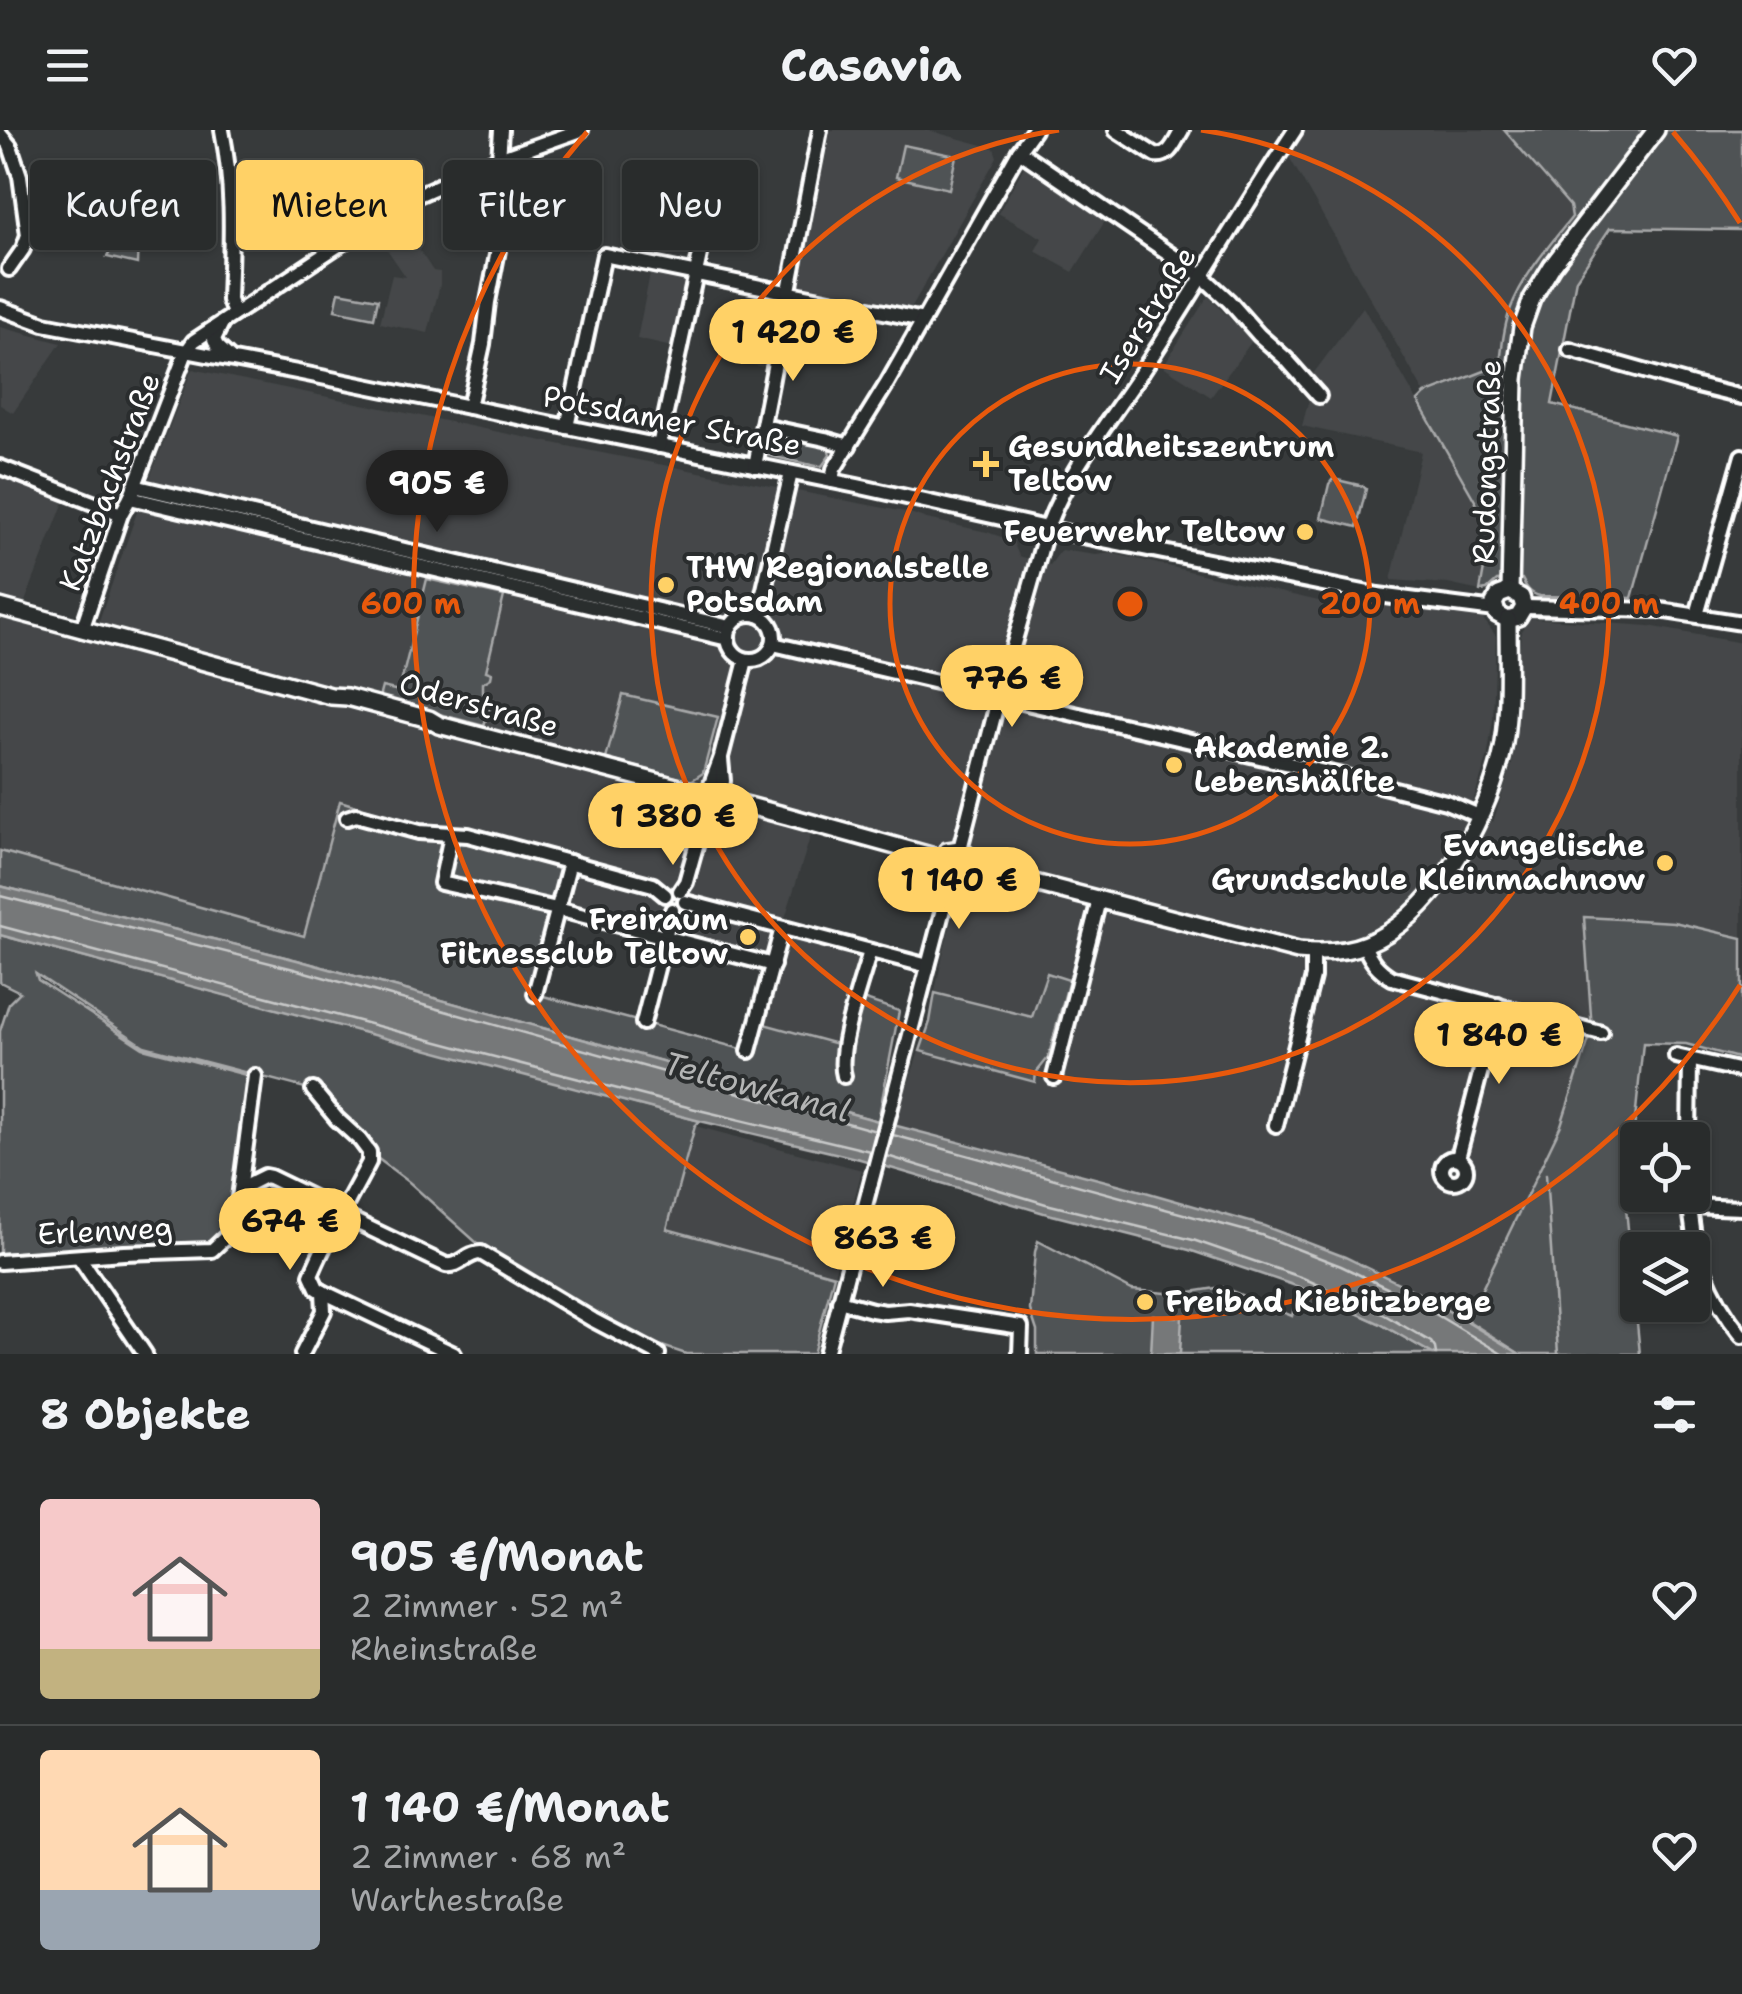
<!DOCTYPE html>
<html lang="de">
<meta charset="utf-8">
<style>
body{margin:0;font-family:"Shantell Sans",sans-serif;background:#353838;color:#f1f3f6;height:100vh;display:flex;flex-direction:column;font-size:38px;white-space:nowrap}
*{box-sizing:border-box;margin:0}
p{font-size:32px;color:#a5a7a9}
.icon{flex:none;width:55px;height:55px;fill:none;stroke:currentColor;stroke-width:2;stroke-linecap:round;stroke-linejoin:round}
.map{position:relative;height:1224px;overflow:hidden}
.sheet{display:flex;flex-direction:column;background:#292c2c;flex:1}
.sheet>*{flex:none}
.top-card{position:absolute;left:30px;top:30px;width:1000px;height:90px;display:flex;gap:20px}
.controls{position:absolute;left:1620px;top:992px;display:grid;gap:20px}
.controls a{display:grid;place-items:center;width:90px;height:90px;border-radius:10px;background:#292c2c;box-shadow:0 2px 8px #0004,0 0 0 2px #454848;font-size:50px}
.price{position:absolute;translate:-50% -85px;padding:0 22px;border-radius:35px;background:#ffd166;color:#111;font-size:32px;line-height:65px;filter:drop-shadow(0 2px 5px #0008)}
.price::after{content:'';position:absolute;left:50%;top:60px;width:30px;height:22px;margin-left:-15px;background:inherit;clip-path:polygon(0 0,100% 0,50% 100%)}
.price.current{background:#222;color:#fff}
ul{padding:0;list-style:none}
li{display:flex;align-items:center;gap:30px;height:250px;padding:0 40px}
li+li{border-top:2px solid #454848}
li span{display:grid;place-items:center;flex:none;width:280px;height:200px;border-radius:10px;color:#555}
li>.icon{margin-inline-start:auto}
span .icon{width:120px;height:120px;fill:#fffc;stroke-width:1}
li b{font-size:42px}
h2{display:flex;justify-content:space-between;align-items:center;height:120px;padding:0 40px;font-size:42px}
.pill{padding:0 35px;border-radius:10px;background:#292c2c;box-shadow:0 2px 8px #0004,0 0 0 2px #454848;font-size:35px;line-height:90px}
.pill.current{background:#ffd166;color:#111}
header{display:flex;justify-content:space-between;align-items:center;height:130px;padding:0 40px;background:#292c2c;font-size:45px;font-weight:700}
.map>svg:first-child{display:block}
.built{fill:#444748}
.green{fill:#505354;stroke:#a8a9aa;stroke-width:2.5}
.water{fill:#767879;stroke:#adaeaf;stroke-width:2.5}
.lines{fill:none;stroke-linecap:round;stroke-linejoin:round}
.shore{stroke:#c8c9c9;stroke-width:2.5}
.stream{stroke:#adaeaf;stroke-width:2.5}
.minor-casing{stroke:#fff;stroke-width:20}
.major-casing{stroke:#fff;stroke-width:22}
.minor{stroke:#2a2d2e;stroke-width:12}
.major{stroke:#2a2d2e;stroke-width:15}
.ring{fill:none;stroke:#e8590c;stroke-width:5}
.poi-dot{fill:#ffd166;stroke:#2a2d2e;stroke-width:4}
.labels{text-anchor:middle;stroke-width:8;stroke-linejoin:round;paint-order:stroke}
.street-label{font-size:30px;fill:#fff;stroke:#2a2d2e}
.poi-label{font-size:30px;font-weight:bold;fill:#fff;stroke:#2a2d2e;text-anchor:start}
.water-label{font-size:32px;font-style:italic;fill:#b4b5b5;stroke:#2a2d2e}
.centre{fill:#e8590c;stroke:#2a2d2e;stroke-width:5}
.ring-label{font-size:30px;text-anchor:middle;font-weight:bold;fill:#e8590c;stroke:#2a2d2e;stroke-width:8;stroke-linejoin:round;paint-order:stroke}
</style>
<header><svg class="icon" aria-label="menu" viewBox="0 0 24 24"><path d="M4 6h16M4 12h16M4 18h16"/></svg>Casavia<svg class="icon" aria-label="heart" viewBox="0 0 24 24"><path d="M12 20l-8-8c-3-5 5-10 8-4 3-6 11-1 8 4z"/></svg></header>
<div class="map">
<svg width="1742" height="1224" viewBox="0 0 1742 1224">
<rect width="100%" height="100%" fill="#373a3b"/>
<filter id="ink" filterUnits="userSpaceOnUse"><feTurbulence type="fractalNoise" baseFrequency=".01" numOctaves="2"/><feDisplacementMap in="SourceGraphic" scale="20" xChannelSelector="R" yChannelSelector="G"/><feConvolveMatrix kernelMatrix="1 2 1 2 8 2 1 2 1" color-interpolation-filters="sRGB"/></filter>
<g filter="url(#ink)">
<!-- built -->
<g class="built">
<path d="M831,0h96l67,18 3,9 -87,153 -111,-24z"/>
<path d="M1305,0h199l66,76 2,11 -36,45 -26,49 -6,23 -4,31 -75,29 -137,-239z"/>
<path d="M1025,35l82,53 -34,54 -38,-21 7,-13 -44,-25z"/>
<path d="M404,97l29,44 7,1v13l-12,48 -48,-10 12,-48 14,2 -24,-35z"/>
<path d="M651,139l39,8 -14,71 -39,-9z"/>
<path d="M1208,166l44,45 -41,56 -48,-31z"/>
<path d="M1363,177l128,222 -11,62 -32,-7 -57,-4 30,-128 -119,-26 7,-27 -8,-9z"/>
<path d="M742,182l30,6 -9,49 -30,-6z"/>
<path d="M0,197l61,16 -48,70 -13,-8z"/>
<path d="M192,239l400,82 318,62 17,6 60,13 26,9 6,15 31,9 11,-15 35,5 15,-2 212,49 4,-6 62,10 92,10 15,20 -3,84 -6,39 -14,43 20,20 19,-58 9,-133 6,-10 6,-3 116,8 93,17v295l-68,-16 -82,108 -31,95 -94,195 -50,-28 -72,-35 -81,-31 -370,-101 33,-97 18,-83 19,-69 -152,-45 -30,97 88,23 -26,95 -87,-24 15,-57 -215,-56 -106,-74 -111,-33 -36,134 -304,-85v-384l67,27 -46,118 74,20 48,-137z"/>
<path d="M695,996l167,44 -28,105 -167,-46z"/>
</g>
<!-- green -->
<g class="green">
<path d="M1504,0h238v100l-132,-2 -34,51 -24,125 125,32 -45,162 -92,-2c-10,-2 -14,-9 -18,-17l-25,2 -10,9 -7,1 11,-62 -73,-128 7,-7 75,-29c2,-19 4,-38 10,-55 13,-35 39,-64 62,-93l-2,-11z"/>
<path d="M903,15l53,11 -7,33 -53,-12z"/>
<path d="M722,64l25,6 -6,27 -25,-6z"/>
<path d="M133,82h6l-2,52 -30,-7z"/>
<path d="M339,162l39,7 -4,19 -39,-8z"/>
<path d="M771,304l57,11 2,10 -8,11h-6l-50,-11 -1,-15z"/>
<path d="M1333,349l30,7 3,3 -9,38 -36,-9 8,-34z"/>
<path d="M427,449l77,17 -18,75 6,2 -1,5 -8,5v9l3,4 6,2 -8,28 -105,-28 3,-11 17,4z"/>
<path d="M623,565l95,22 -15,56 -12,8 -85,-22z"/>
<path d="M340,671l111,34 119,27 -34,132 213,57 8,-29 87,24 13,-49 42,14 -21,110 -581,-161 -297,-74v-35l304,85z"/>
<path d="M1584,787l90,5 68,16v121l-56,-15 -43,-1 -17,165 14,146h-120l-53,-34 94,-195 31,-95z"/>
<path d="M0,805l700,186 -5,5 -28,103 167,46 -21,79h-127l-42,-14 -55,-28 -112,-69 -68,-61 -40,-30 -56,-62 -169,-44 -108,-72 2,6 105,68 103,27 6,9 -22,141 -18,19 -212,9v-222l9,-28 11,-11 -20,-10z"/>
<path d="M1047,843l22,7 -21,78 -12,15 -1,9 -115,-31 10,-29 5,-29 97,24z"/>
<path d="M264,1050c6,18 25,34 19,53l-17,3 -2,-3 -9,-2 1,-6 -5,-1v-4l-9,-1 2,-30z"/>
<path d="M1038,1111l94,49 46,4 44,-7 70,29 7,-29 80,36 54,31h-396v-23l-7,-21 5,-58z"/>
</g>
<!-- water -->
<g class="water">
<path d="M0,756l297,74 581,161 243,64 143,41 81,31 72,35 103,62h-87l-54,-31 -80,-36 -110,-37 -145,-37 -184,-54 -160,-38 -215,-56 -485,-130z"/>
<path d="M1153,1185l29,2 -2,37h-29z"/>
</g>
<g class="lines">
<!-- shore -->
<g class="shore">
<path d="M0,766l294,73 582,162"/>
<path d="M0,796l487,129 216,56 167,40"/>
<path d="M893,1005l368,100 80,31 71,34 90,54"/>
<path d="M887,1026l159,48 147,36 110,38 80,36 48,28 4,6 1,6"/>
</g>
<!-- stream -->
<path class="stream" d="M1546,1044l12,180"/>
<!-- minor casing -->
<g class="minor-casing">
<g id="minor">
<path d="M222,0c12,61 9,109 7,170l5,14"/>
<path d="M1116,0l39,25c15,3 20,-14 27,-25"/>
<path d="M0,4l10,12 10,30 8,59 -5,14 -14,20"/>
<path d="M1019,21l183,125 27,25 30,34 27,24 33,37"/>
<path d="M0,178l44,16 253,48 560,114 216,48 305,61 117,15"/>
<path d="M222,193l-8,16 3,7 14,13"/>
<path d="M1570,220l127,36 45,11"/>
<path d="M469,277l14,-63 5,-42 14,-73 -3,-70 2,-29"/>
<path d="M763,296l62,13 24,7"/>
<path d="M567,297l37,-172 319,65"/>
<path d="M659,316l43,-201"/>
<path d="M755,336l65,-336"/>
<path d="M0,337l121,47"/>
<path d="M832,351l2,-12 54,-87 131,-231 15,-21"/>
<path d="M134,356l596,141"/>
<path d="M130,368l598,141"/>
<path d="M1524,477l136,3 82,13"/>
<circle cx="751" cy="507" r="23"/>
<path d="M758,485l33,-142"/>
<path d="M1697,485l45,-159"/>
<path d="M82,500l39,-116 9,-16 56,-146 8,-11 166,-110 20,-16 29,-16 90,-40 82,-29"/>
<path d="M773,514l590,137 83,21 33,14"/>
<path d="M707,665l14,-38 25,-97"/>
<path d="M718,668l5,-17 -2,-22"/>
<path d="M347,688l9,-3 63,17 49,3 185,50 12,10"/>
<path d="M451,705l-10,48 116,26 216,56"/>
<path d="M960,719l39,-153 48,-168c22,-60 65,-110 100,-164 50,-77 97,-157 148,-234"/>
<path d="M680,761l6,-9 24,-86"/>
<path d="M685,772l243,64"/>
<path d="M1364,815c7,16 13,24 28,33l209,55"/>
<path d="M535,864l35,-132"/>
<path d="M643,893l29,-113"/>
<path d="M749,921l33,-123"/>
<path d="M1676,926l66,15"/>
<path d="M844,946c-8,-26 18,-96 26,-125"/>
<path d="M1054,947l45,-177"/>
<path d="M1276,995l37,-148v-24"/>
<path d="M1689,1010l1,-81"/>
<path d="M1458,1028l40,-153"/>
<circle cx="1454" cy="1040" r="12"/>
<path d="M241,1058l24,-12 5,1 68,33 10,8 98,47c15,2 20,-12 35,-12l112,67 65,34"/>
<path d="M1690,1065c0,51 19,101 52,141"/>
<path d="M1690,1076l52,2"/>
<path d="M79,1127l66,97"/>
<path d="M0,1132l124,-9 88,-3 17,-16 7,-13 19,-145"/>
<path d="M323,1162l131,62"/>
<path d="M839,1171l33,9 13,2 24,-2 112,17 -1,27"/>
<path d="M302,1224l22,-43 -1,-19 -6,-4 -6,-13c16,-39 39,-76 58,-113v-10l-9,-12 -23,-21 -24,-29"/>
<path d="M826,1224l126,-479"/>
</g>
</g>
<!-- major casing -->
<g class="major-casing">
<g id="major">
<path d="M1510,461l5,-212 7,-52 10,-28 20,-33 104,-136"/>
<path d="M0,477l331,89 16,1 82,22 10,6 348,91 155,43"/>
<path d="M1508,490l-11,-6 -3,-11 5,-8 11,-4"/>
<path d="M1508,490l10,-3 6,-10 -3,-10 -11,-6"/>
<path d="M942,729l5,-8 13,-2 9,8v9"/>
<path d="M942,729l3,12 7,4h9l8,-9"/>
<path d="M969,736l329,85c22,2 46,2 68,-7 67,-27 118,-119 135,-186 10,-40 7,-96 7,-138"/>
</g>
</g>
<!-- minor -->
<use href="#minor" class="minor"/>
<!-- major -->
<use href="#major" class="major"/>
</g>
</g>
<!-- distance rings -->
<g class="ring">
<circle cx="1130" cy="474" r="240"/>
<path d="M1201 0A479 479 0 1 1 1059 0"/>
<path d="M1740 855A719 719 0 1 1 587 2M1673 2A719 719 0 0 1 1740 93"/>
</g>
<!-- markers -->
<g class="poi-dot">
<path d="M981 319h10v10h10v10h-10v10h-10v-10h-10v-10h10z"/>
<circle cx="1305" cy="402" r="10"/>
<circle cx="666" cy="455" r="10"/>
<circle cx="1174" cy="635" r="10"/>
<circle cx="1665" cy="733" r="10"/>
<circle cx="748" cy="807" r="10"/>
<circle cx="1145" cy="1172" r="10"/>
</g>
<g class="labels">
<!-- street labels -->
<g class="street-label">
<text transform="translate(1148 185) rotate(-58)" y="10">Iserstraße</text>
<text transform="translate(672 291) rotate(11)" y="10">Potsdamer Straße</text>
<text transform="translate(1487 332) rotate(-88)" y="10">Rudongstraße</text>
<text transform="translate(110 352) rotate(-69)" y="10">Katzbachstraße</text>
<text transform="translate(479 575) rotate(16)" y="10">Oderstraße</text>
<text transform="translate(105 1101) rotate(-3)" y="10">Erlenweg</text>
</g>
<!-- poi labels -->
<g class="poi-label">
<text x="1008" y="327">Gesundheitszentrum<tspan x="1008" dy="34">Teltow</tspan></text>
<text x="1285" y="412" text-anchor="end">Feuerwehr Teltow</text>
<text x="686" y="448">THW Regionalstelle<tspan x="686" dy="34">Potsdam</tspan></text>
<text x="1194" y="628">Akademie 2.<tspan x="1194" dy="34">Lebenshälfte</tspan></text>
<text x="1645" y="726" text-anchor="end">Evangelische<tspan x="1645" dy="34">Grundschule Kleinmachnow</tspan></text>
<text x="728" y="800" text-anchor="end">Freiraum<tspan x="728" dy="34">Fitnessclub Teltow</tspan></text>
<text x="1165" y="1182">Freibad Kiebitzberge</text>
</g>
<!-- water labels -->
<g class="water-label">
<text transform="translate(757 957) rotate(15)" y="11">Teltowkanal</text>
</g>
</g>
<circle cx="1130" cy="474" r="15" class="centre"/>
<g class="ring-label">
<text x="1370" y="484">200 m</text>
<text x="1609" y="484">400 m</text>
<text x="411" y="484">600 m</text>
</g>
</svg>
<div class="controls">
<a><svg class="icon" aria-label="locate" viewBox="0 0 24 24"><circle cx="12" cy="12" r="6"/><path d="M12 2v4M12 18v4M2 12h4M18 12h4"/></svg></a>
<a><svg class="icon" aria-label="layers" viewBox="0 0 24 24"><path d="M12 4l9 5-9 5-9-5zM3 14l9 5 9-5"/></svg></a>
</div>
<b class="price" style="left:793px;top:254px">1 420 €</b>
<b class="price current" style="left:437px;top:405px">905 €</b>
<b class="price" style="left:1012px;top:600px">776 €</b>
<b class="price" style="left:673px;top:738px">1 380 €</b>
<b class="price" style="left:959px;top:802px">1 140 €</b>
<b class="price" style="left:1499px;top:957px">1 840 €</b>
<b class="price" style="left:290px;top:1143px">674 €</b>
<b class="price" style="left:883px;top:1160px">863 €</b>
<div class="top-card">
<a class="pill">Kaufen</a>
<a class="pill current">Mieten</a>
<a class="pill">Filter</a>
<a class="pill">Neu</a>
</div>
</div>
<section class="sheet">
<h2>8 Objekte<svg class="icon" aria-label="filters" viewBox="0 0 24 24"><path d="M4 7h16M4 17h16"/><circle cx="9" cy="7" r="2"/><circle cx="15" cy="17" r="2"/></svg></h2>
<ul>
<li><span style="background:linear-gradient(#f6c9c9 75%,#c2b280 0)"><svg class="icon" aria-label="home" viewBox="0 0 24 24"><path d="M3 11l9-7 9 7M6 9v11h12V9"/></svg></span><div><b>905 €/Monat</b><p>2 Zimmer · 52 m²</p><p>Rheinstraße</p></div><svg class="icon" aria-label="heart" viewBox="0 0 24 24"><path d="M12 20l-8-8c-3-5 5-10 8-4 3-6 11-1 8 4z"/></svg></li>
<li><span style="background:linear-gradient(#ffd9b3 70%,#9aa5b1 0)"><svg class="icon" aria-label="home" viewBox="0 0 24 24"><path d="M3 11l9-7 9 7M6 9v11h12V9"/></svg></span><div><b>1 140 €/Monat</b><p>2 Zimmer · 68 m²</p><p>Warthestraße</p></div><svg class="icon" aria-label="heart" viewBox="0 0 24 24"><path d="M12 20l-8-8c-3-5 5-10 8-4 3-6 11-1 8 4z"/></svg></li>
</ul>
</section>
